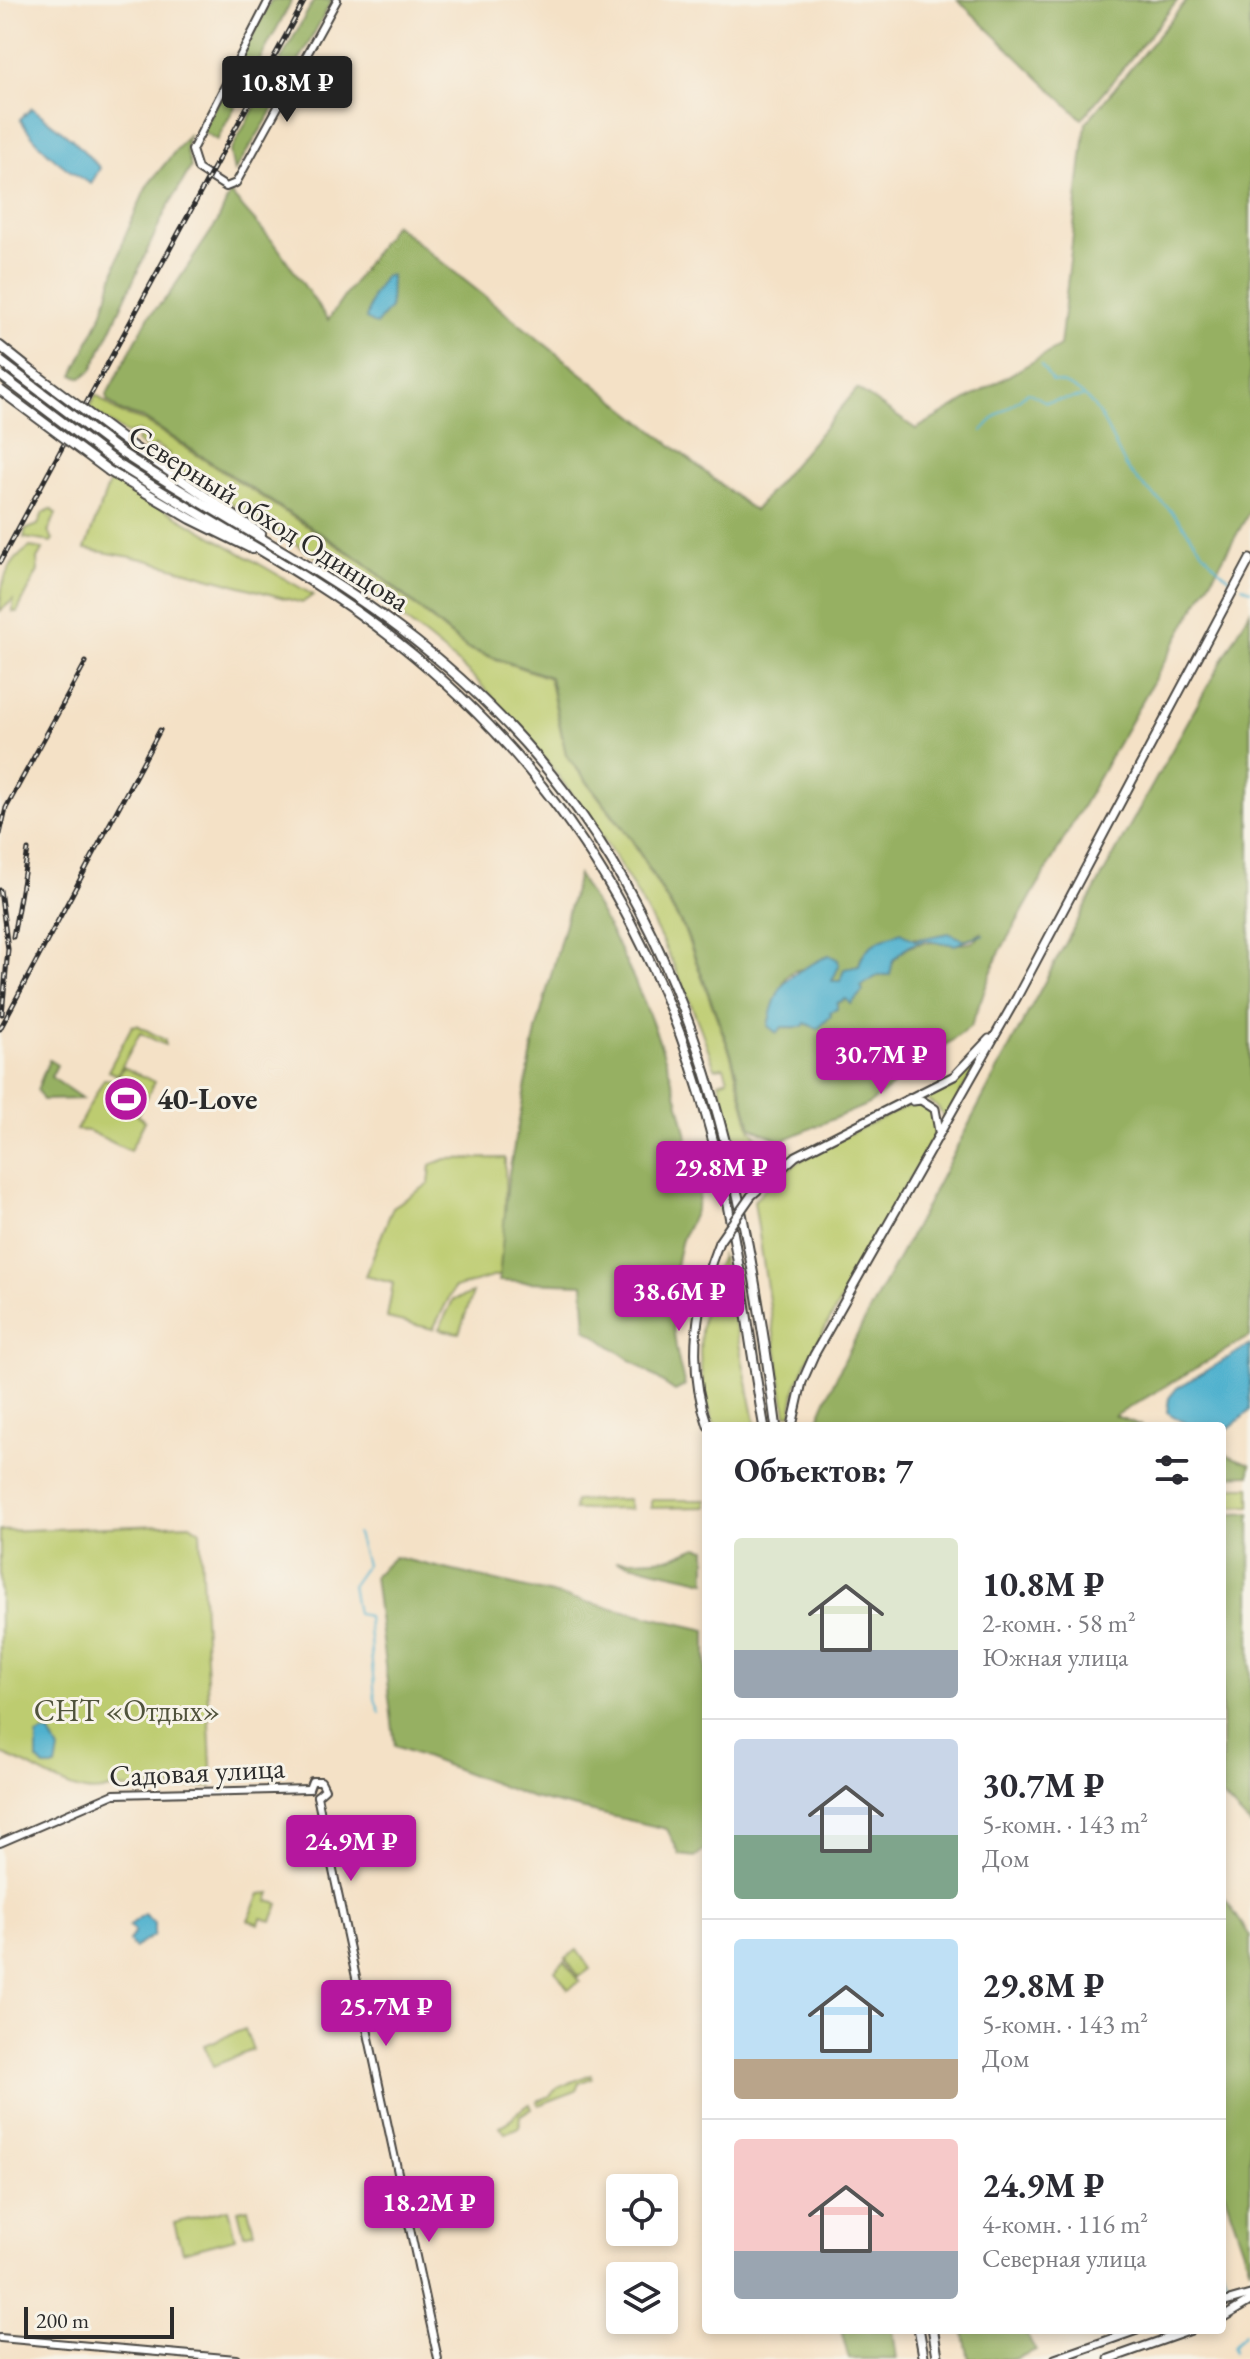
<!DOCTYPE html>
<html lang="ru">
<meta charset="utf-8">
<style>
body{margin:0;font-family:"EB Garamond",serif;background:#f7f7f7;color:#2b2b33;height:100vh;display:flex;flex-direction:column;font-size:30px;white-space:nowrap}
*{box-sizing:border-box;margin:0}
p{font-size:26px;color:#7c7c81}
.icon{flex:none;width:44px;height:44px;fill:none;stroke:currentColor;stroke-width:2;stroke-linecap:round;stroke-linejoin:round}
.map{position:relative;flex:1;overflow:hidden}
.details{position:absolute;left:702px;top:1422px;width:524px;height:912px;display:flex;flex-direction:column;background:#fff;border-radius:8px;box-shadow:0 4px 12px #0003}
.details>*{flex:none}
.tools{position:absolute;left:606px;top:2174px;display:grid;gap:16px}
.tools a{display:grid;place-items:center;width:72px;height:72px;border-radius:8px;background:#fff;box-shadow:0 4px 12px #0003;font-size:40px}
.scale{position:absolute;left:24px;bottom:20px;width:150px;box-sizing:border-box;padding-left:8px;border:4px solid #2b2b2b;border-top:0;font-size:22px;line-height:28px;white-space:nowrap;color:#2b2b2b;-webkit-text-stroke:6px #f7f3e8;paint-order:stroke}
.price{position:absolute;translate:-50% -68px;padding:0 18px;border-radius:8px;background:#b5179e;color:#fff;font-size:26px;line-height:52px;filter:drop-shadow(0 2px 4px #0008)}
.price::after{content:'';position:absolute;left:50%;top:48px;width:24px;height:18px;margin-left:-12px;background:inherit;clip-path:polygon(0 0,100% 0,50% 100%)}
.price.active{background:#222;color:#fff}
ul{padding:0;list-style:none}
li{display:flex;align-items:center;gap:24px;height:200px;padding:0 32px}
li+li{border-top:2px solid #e1e1e2}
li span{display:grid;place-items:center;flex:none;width:224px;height:160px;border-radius:8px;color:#555}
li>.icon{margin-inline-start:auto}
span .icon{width:96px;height:96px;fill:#fffc;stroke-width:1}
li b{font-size:34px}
h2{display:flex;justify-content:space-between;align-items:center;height:96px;padding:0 32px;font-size:34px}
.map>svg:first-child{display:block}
.green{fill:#bdcc6f;stroke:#747c4d;stroke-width:2}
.forest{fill:#96b062;stroke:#606e46;stroke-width:2;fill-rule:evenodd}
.water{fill:#4fb1ce;stroke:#3d6e7c;stroke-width:2}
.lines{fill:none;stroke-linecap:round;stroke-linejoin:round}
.stream{stroke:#4fb1ce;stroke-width:2}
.tertiary-casing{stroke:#494642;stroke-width:10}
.secondary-casing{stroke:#494642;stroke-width:11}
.primary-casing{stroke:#494642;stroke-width:12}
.trunk-casing{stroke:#494642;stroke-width:12}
.tertiary{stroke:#fff;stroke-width:6}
.secondary{stroke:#fff;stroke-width:7}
.primary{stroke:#fff;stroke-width:8}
.trunk{stroke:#fff;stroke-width:8}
.rail-casing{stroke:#2b2b2b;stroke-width:5}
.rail{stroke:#f7f3e8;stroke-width:2;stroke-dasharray:6;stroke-linecap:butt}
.secondary-bridge-casing{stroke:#494642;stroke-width:11;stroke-linecap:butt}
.primary-bridge-casing{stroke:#494642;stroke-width:12;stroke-linecap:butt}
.trunk-bridge-casing{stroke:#494642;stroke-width:12;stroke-linecap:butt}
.secondary-bridge{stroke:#fff;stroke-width:7}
.primary-bridge{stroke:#fff;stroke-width:8}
.trunk-bridge{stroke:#fff;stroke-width:8}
.labels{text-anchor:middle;stroke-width:6;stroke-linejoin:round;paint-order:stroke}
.street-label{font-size:30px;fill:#2b2b2b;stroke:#f7f3e8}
.poi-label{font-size:30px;font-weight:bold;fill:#2b2b2b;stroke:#f7f3e8;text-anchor:start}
.park-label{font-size:30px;fill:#50533c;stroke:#f7f3e8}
</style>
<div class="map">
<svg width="1250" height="2359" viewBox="0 0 1250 2359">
<rect width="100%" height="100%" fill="#f7f3e8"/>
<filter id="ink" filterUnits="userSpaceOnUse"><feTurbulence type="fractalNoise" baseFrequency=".0125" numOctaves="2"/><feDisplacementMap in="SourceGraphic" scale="16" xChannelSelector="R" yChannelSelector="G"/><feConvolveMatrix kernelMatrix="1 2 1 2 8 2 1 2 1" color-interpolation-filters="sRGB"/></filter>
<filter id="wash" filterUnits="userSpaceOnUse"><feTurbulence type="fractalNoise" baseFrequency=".006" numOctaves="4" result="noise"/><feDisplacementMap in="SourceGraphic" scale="32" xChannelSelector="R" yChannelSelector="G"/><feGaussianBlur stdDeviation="1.8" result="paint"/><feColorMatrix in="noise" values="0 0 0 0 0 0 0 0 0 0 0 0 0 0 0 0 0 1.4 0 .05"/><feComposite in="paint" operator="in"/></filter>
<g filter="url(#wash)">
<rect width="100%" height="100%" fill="#f4e1c6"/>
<!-- green -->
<g class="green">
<path d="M96,395l23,18 25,8 218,141 105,87 82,29 17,77 66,86 52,89 47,126 19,72 13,17v16l-13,15 2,14 -6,6 -9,-52 -18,-62 9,-3 -4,-12 -9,1c-41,-120 -102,-229 -184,-325 -21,-26 -43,-54 -69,-76 -84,-74 -178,-132 -274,-190l-22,-16 3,-7 -14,-9 -5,7 -14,-11 7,-6 -4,-4 -13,3 -37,-26z"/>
<path d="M111,478l202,117 -11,8 -159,-44 -58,-10z"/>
<path d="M51,509l5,5 -8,18 5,7 -2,3 -27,-4 1,-8 13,-5 5,-12z"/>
<path d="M30,547l13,2 -6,10 1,12 -21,41h-4v-12l-13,11c0,-27 6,-48 30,-64z"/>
<path d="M137,1025l28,15v5l-25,-12 -23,42 -9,-4 24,-45z"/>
<path d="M981,1057l-36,63 -7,-13 -14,-9 34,-19z"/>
<path d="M123,1067l32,15 -18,33 8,6 -15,30 -41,-20 -13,-1 28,-51 13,1z"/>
<path d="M917,1105c16,2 20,12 19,27l-126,223 -14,31 -5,28h-5l-32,-213c38,-46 99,-68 151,-94z"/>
<path d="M505,1158l1,115 -52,15 -21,41 -46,-11 6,-35 -28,-7 28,-69 36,-23 2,-19 15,-6z"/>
<path d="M721,1256l35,170h-41c-23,-55 -18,-116 6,-170z"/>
<path d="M473,1293l-14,40 -20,-4 14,-29z"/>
<path d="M1222,1487h28v19l-28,1z"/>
<path d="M628,1499l3,10 -57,1 1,-9z"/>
<path d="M651,1500h55v7l-55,1z"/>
<path d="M190,1524l10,7 12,256 -103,2c-33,14 -77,-27 -109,-35v-223z"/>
<path d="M271,1893l-3,8 11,3 -7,17 -11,-3 -2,6 -11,-4 12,-26z"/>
<path d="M577,1950l13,19 -11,8 -13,-19z"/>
<path d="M565,1961l15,21 -12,7 -13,-19z"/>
<path d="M245,2029l8,21 -40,16 -9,-21z"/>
<path d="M591,2074l1,4 -13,5 -3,8 -37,14 -2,-4 13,-5 7,-8z"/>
<path d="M530,2104l2,5 -11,6 -2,12 -14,6 -5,-7c14,-6 16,-16 30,-22z"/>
<path d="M248,2208l6,23 -10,3 -6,-24z"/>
<path d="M228,2209l7,29 -53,14 -8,-29z"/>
</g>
<!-- forest -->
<g class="forest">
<path d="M271,0h21l-75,140 -15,-9z"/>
<path d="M314,0h18l-62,115 -36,57 -4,-20z"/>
<path d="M958,0h220l-96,119z"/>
<path d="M1187,0h63v511l-252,444 -27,71 -102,78 -88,37 -30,-14 -19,-71 -47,-126 -52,-90 -67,-86 -16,-77 -83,-29 -104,-87 -220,-143 -23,-7 -13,-11v-6l42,-78 19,-20 50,-75 12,-28 46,52 52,75 66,-96 360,287 103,-122 59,40 144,-83 26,-223zM981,933c-12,30 -70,-19 -95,42 -16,-1 -28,15 -37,27l-3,-3 -9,4 -18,23 -14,-4 -8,6 -15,-1c-4,-46 -2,-68 51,-54l-1,9 8,-1 4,-8 15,-7c7,-41 76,-24 105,-26 6,0 12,-4 17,-7z"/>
<path d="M189,134l-3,15 5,18 -26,45 -73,158 -11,8 -8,-3 30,-63 21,-74 23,-52z"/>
<path d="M1250,611v725l-135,80 28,10h-328c33,-83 79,-157 120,-237 101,-195 207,-387 315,-578z"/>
<path d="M578,875c53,85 94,182 113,281 2,12 10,29 8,41 -2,16 -14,31 -18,46 -13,51 -11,92 4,143l-10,5 -89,-62 -3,-45 -84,-3 9,-103 28,-147z"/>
<path d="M49,1060l8,5 -6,12 32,22 -40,1 -6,-10z"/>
<path d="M1222,1453l28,11v11l-28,1z"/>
<path d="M1250,1513v312l-28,-29v-281z"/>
<path d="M697,1547l9,2v32l-90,-20 55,-3z"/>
<path d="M394,1557l312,73v219l-10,8 -16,-2 -13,-26 -134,-31 -138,-52 -21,-170z"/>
<path d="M1222,1894l28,42v332l-28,-82z"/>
<path d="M841,2330h52l4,29h-48z"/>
<path d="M963,2330h60l13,20 -21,9h-46z"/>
</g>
<!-- water -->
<g class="water">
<path d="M32,108l40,31 28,29 -9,16c-28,-16 -54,-38 -71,-65z"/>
<path d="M391,275l-1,33 -14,17 -10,-6 6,-23 13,-20z"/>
<path d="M901,932l13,8 35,-7 15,7 20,-6 -29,11 -30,-5 -17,6 -15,14 -3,15h-11l-18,11 2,5 -12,13 -5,-5 -9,4v6l-7,3 1,4 -13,13 -13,-6 -2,4h-21l-5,6 -9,-7c10,-49 20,-49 61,-71l9,5 1,6 -7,15h8l4,-12 15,-3c4,-21 23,-28 42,-34z"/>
<path d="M1250,1345v65c-9,10 -19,15 -28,24v-8h-32l-23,-14 2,-14 8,-10z"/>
<path d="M43,1733h7l9,18 -3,16h-12l-7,-7v-24z"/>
<path d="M144,1914l10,9v12l-20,13 -5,-7 6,-10 -6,-5z"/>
</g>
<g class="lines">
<!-- stream -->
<g class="stream">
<path d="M1041,365l11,16c45,7 55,52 74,85 10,17 31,30 44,44 23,24 35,51 62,70"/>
<path d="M982,431c13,-18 30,-24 46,-39l18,10 36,-5"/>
<path d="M1242,586l8,4"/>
<path d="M357,1534l9,31 -14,20 5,29 11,2 7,83 5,14"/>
<path d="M1222,2267l4,12"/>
<path d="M1234,2352l-1,-5 11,-13"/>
</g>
</g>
</g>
<g filter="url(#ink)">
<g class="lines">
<!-- tertiary casing -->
<g class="tertiary-casing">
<g id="tertiary">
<path d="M269,0l-77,150 6,19 28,18 10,-4 101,-183"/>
<path d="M309,1789l3,-8h9l4,8 -8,7"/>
<path d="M317,1796l121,563"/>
<path d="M0,1843l114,-49 195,-5"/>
<path d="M0,2338l236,21"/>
</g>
</g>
<!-- secondary casing -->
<g class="secondary-casing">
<g id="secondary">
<path d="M913,1101l8,-1 14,9 4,22"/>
<path d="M751,1196l45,-40 158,-80 35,-37"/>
<path d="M708,1426c-22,-62 -13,-124 11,-184"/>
<path d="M792,1426l10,-44 12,-27 203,-358 233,-438"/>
<path d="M1222,2303l28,-8"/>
<path d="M1222,2318l28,-17"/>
<path d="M1055,2359l82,-29"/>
<path d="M1109,2359l82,-29"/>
</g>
</g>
<!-- primary casing -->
<g class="primary-casing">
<g id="primary">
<path d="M0,346l30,24"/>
<path d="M129,444l132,90"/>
<path d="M109,471l82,48 61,30"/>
</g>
</g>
<!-- trunk casing -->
<g class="trunk-casing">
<g id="trunk">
<path d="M122,453c91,61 190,109 278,176 270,203 335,480 376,797"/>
<path d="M115,462c93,61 194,110 281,179 161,127 262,291 314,488 26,96 37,199 54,297"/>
<path d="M919,2330l5,29"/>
<path d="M933,2330l5,29"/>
</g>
</g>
<!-- tertiary -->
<use href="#tertiary" class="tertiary"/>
<!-- secondary -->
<use href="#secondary" class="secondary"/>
<!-- primary -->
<use href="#primary" class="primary"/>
<!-- trunk -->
<use href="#trunk" class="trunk"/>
<!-- rail casing -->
<g class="rail-casing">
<g id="rail">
<path d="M0,562l305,-562"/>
<path d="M0,834l6,-26 80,-146"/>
<path d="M0,890l8,59 -6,65"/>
<path d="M13,937l15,-87"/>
<path d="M0,1029l160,-299"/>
</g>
</g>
<!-- rail -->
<use href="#rail" class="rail"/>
<!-- secondary-bridge casing -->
<g class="secondary-bridge-casing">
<path id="secondary-bridge" d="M719,1242l32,-46"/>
</g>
<!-- primary-bridge casing -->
<g class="primary-bridge-casing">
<g id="primary-bridge">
<path d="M30,370l99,74"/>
<path d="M0,390l109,81"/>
</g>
</g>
<!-- trunk-bridge casing -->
<g class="trunk-bridge-casing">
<g id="trunk-bridge">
<path d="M0,361l122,92"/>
<path d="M0,375l115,87"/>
</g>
</g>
<!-- secondary-bridge -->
<use href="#secondary-bridge" class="secondary-bridge"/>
<!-- primary-bridge -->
<use href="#primary-bridge" class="primary-bridge"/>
<!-- trunk-bridge -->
<use href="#trunk-bridge" class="trunk-bridge"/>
</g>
</g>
<!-- icons -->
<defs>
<g id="stadium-disc" transform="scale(2.3)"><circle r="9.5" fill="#b5179e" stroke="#f7f3e8"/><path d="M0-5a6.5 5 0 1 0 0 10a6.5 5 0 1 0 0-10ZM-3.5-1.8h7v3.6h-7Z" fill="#fff"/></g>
</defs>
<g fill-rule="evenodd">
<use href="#stadium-disc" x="126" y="1099"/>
</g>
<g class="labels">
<!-- street labels -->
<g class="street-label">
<text transform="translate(269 518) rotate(32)" y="10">Северный обход Одинцова</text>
<text transform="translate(197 1772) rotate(-3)" y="10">Садовая улица</text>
</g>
<!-- poi labels -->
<g class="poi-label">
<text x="157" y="1109">40-Love</text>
</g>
<!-- park labels -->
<g class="park-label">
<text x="127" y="1721">СНТ «Отдых»</text>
</g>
</g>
</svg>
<div class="tools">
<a><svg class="icon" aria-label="locate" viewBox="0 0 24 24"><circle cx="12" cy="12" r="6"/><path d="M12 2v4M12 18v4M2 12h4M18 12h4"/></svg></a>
<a><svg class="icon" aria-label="layers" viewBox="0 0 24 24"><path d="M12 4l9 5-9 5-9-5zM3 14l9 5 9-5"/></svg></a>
</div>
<div class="scale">200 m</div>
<b class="price active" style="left:287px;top:124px">10.8M ₽</b>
<b class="price" style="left:881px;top:1096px">30.7M ₽</b>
<b class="price" style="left:721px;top:1209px">29.8M ₽</b>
<b class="price" style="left:679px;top:1333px">38.6M ₽</b>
<b class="price" style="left:351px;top:1883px">24.9M ₽</b>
<b class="price" style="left:386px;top:2048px">25.7M ₽</b>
<b class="price" style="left:429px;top:2244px">18.2M ₽</b>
<section class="details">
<h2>Объектов: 7<svg class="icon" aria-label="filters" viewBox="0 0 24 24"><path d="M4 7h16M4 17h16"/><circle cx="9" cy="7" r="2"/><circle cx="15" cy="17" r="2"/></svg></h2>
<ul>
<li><span style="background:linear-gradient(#dfe7d0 70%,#9aa5b1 0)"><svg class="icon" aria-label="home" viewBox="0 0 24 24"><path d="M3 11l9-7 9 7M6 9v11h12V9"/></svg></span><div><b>10.8M ₽</b><p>2-комн. · 58 m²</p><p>Южная улица</p></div></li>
<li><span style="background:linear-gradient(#c9d6e8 60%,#7fa58c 0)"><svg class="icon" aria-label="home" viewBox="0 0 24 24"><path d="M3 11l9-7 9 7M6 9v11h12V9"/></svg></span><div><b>30.7M ₽</b><p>5-комн. · 143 m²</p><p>Дом</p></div></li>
<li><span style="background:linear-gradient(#bfe0f5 75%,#b9a48a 0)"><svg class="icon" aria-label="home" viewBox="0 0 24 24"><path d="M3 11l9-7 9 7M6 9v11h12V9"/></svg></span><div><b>29.8M ₽</b><p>5-комн. · 143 m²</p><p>Дом</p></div></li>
<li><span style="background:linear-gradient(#f6c9c9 70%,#9aa5b1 0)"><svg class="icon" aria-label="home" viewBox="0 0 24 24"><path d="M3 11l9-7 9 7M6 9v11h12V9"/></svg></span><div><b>24.9M ₽</b><p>4-комн. · 116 m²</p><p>Северная улица</p></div></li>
</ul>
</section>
</div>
